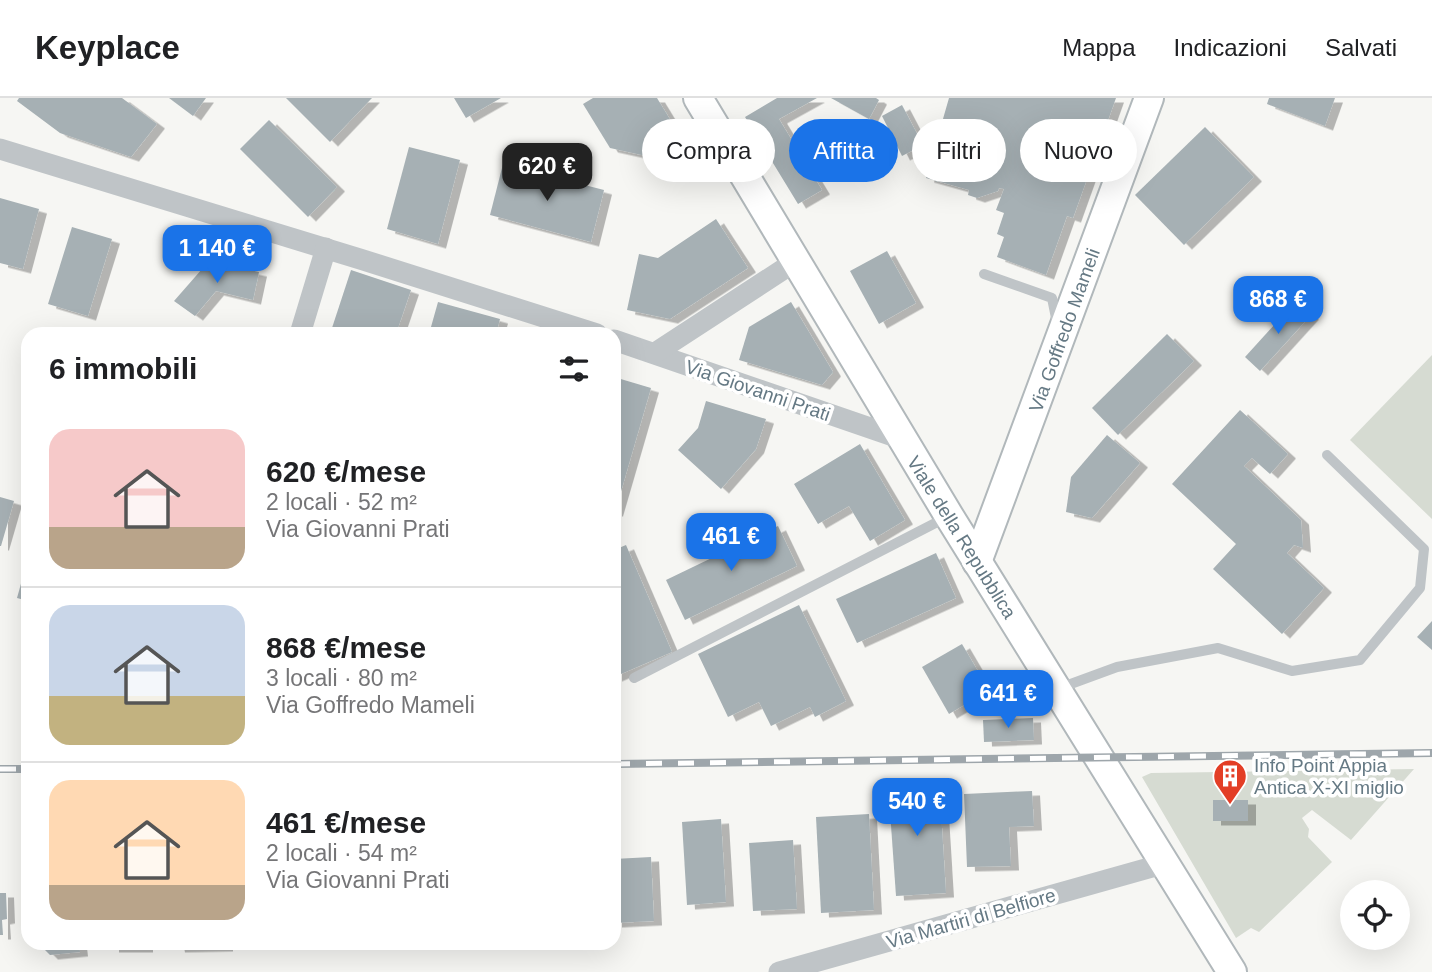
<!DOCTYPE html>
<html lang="it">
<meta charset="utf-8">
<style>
body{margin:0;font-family:Helvetica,sans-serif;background:#f2f2f2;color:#202124;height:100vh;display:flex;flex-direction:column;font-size:26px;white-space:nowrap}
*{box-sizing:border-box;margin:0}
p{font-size:23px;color:#757577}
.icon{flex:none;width:38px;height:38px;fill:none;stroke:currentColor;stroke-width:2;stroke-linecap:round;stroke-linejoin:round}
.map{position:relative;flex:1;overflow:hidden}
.drawer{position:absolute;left:21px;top:229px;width:600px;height:623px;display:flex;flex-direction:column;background:#fff;border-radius:21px;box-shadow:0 7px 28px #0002}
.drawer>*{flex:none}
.hud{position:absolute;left:642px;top:21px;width:665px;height:63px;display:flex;gap:14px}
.controls{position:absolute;left:1340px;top:782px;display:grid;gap:14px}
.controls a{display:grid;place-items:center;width:70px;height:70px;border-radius:50%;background:#fff;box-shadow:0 7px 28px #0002;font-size:35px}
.price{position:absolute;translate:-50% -60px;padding:0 16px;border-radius:14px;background:#1a73e8;color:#fff;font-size:23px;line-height:46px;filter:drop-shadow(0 2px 4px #0008)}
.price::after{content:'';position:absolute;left:50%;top:42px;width:21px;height:16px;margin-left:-10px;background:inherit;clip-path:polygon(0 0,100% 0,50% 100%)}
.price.current{background:#222;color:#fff}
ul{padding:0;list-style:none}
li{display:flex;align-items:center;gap:21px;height:175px;padding:0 28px}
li+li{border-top:2px solid #e0e0e0}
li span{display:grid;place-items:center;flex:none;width:196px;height:140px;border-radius:21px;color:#555}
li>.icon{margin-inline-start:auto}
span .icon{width:84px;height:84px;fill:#fffc;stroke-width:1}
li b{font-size:30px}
h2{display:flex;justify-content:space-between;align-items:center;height:84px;padding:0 28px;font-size:30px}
.pill{padding:0 24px;border-radius:32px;background:#fff;box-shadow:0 7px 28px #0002;font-size:24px;line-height:63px}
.pill.current{background:#1a73e8;color:#fff}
header{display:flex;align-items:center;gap:42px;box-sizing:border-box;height:98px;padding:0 35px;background:#fff;border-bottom:2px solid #e0e0e0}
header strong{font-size:33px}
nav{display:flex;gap:38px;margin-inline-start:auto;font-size:24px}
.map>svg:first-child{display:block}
.green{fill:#d6dbd2}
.building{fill:#a6b0b4;filter:url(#shadow)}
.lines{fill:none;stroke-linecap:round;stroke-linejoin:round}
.secondary-casing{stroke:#b1b8bb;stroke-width:32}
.lane{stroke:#bfc4c7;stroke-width:10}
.street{stroke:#bfc4c7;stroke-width:21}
.secondary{stroke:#fff;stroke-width:28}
.rail-casing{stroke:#9ea6ab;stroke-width:8}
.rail{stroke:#fff;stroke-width:5;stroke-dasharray:16;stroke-linecap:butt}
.labels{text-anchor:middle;stroke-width:7;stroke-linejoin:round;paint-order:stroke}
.street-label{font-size:19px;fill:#657984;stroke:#fff}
.poi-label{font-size:19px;fill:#657984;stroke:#fff;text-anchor:start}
</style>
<header>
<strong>Keyplace</strong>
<nav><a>Mappa</a><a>Indicazioni</a><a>Salvati</a></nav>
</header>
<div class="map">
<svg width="1432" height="874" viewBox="0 0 1432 874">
<defs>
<filter id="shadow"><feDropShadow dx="8" dy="4.5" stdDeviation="0" flood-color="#0004"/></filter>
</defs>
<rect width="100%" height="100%" fill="#f6f6f3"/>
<!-- green -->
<g class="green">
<path d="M1432,257v164l-82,-79z"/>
<path d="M1414,671l-63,71 -39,-30 -10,8 7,11 -1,8 24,25 -73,70 -8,-4 -15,10 -94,-161 9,-4z"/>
</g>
<!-- building -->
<g class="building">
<path d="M19,0h103l35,26 -26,33 -71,-24 -43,-32z"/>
<path d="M169,0h37l-13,18z"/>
<path d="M286,0h86l-42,44z"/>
<path d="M454,0h47l-35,20z"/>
<path d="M593,0h64l28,46 -25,15 -50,-11 -27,-44z"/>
<path d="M777,0h40l-38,21 43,71 -24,14 -53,-87z"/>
<path d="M831,0h45l3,2 -10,19z"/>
<path d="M949,0h167l-43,120 -6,-2 -21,59 -49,-18 7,-20 -7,-3 7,-21 -8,-3 8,-21 -5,-1 -1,3 -21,7 -9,-3 1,-5 -43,-12z"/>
<path d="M1269,0h66l-10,28 -58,-22z"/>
<path d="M902,7l21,40 -21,11 -20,-40z"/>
<path d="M269,22l68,67 -29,30 -68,-68z"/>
<path d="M1205,29l49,50 -70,68 -49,-50z"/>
<path d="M409,49l51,13 -22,84 -51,-15z"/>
<path d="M503,66l101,26 -13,52 -101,-27z"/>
<path d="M0,100l39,11 -16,60 -23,-6z"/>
<path d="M716,121l32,49 -78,51 -43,-9 12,-56 19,4z"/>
<path d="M72,129l40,12 -24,77 -40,-12z"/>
<path d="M887,153l29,52 -37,21 -29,-53z"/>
<path d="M209,163l50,11 -6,28 -37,-9 -21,25 -21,-15z"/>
<path d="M351,172l60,20 -15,44h-66z"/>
<path d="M1296,203l15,14 -51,56 -15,-14z"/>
<path d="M438,204l62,17 -4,15h-67z"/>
<path d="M791,204l42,70 -11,13 -83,-25 10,-33z"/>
<path d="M1167,236l27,27 -76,74 -26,-27z"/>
<path d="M614,279l37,11 -36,124h-1z"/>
<path d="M706,303l60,18 -10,30 -35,40 -43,-39 20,-22z"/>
<path d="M1240,312l48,44 -18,20 -18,-16 -8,8 57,54 2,28 -9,-3 -7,8 37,35 -42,46 -69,-65 23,-25 -64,-60z"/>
<path d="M1107,337l33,28 -48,55 -26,-6 5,-35z"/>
<path d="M860,346l45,76 -35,21 -21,-35 -31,18 -24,-40z"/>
<path d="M0,399l14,4 -13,45h-1z"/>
<path d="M778,428l19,40 -112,54 -19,-40z"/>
<path d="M626,447l46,107 -58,25v-127z"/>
<path d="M936,455l20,45 -99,45 -21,-44z"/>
<path d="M27,464h1v39l-11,-3z"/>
<path d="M799,507l47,96 -31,16 -5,-10 -39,19 -12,-24 -31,15 -30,-63z"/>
<path d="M1432,523v29l-15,-13z"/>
<path d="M962,546l27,46 -40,24 -27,-47z"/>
<path d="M1033,620l1,22 -50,2 -1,-22z"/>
<path d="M939,681l7,114 -50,3 -8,-113z"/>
<path d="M1032,693l2,35 -25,1 2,39 -44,1 -3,-73z"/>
<rect x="1213" y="702" width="35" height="21"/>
<path d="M869,716l5,96 -53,3 -5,-96z"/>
<path d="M721,721l5,83 -39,3 -5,-83z"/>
<path d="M793,742l4,69 -44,2 -4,-68z"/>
<path d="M651,759l3,64 -40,2v-64z"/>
<path d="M0,795h6l1,26 -5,1 1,15h-3z"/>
<path d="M38,845h41l1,9 -30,3z"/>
<rect x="111" y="845" width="34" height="5"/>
<path d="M176,845h49v4l-48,1z"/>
</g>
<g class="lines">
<!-- secondary casing -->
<g class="secondary-casing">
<g id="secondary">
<path d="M698,0l251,418 283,456"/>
<path d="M977,464l172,-464"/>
</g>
</g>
<!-- lane -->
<g class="lane">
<path d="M984,176l68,24 5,25"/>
<path d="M634,580l315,-162"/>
<path d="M1057,591l60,-22 101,-19 74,23 68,-11 60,-72 4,-39 -97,-94"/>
</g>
<!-- street -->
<g class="street">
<path d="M0,51l360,110 237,75"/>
<path d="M300,236l26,-86"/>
<path d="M614,242l288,99"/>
<path d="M655,255l141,-92"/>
<path d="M779,874l384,-108"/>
</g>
<!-- secondary -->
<use href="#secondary" class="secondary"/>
<!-- rail casing -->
<g class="rail-casing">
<g id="rail">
<path d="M614,666l818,-11"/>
<path d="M0,671h28"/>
</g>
</g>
<!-- rail -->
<use href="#rail" class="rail"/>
</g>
<!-- icons -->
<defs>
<g id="building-pin" transform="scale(1.75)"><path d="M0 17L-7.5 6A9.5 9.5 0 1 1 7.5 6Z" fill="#e33e26" stroke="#fff"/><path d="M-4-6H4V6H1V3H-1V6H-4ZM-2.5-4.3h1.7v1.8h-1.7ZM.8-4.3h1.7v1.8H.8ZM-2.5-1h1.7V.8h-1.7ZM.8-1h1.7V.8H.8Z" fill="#fff"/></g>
</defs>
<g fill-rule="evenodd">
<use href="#building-pin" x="1230" y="678"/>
</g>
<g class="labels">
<!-- street labels -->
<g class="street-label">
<text transform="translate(1064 232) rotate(-70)" y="7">Via Goffredo Mameli</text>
<text transform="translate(758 292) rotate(19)" y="7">Via Giovanni Prati</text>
<text transform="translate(962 439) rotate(58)" y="7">Viale della Repubblica</text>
<text transform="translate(971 820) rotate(-16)" y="7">Via Martiri di Belfiore</text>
</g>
<!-- poi labels -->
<g class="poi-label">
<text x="1254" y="674">Info Point Appia<tspan x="1254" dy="22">Antica X-XI miglio</tspan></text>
</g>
</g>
</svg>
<div class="controls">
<a><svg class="icon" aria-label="locate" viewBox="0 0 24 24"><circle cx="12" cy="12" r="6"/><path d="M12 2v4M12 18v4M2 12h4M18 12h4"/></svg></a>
</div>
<b class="price current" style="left:547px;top:105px">620 €</b>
<b class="price" style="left:217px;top:187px">1 140 €</b>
<b class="price" style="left:1278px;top:238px">868 €</b>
<b class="price" style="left:731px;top:475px">461 €</b>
<b class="price" style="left:1008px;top:632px">641 €</b>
<b class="price" style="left:917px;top:740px">540 €</b>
<div class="hud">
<a class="pill">Compra</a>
<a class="pill current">Affitta</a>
<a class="pill">Filtri</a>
<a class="pill">Nuovo</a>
</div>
<section class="drawer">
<h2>6 immobili<svg class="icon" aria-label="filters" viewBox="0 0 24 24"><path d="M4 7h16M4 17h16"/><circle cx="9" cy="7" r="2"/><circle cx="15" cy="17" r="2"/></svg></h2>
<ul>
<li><span style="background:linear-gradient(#f6c9c9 70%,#b9a48a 0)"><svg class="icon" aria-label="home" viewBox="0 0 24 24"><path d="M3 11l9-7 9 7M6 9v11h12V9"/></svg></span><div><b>620 €/mese</b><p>2 locali · 52 m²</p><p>Via Giovanni Prati</p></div></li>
<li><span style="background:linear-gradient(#c9d6e8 65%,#c2b280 0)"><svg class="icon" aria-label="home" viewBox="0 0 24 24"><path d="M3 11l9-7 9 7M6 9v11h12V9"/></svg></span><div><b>868 €/mese</b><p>3 locali · 80 m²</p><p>Via Goffredo Mameli</p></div></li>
<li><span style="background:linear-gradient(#ffd9b3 75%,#b9a48a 0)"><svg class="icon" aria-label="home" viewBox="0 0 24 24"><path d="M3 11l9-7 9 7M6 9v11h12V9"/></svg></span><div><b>461 €/mese</b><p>2 locali · 54 m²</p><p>Via Giovanni Prati</p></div></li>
</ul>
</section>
</div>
